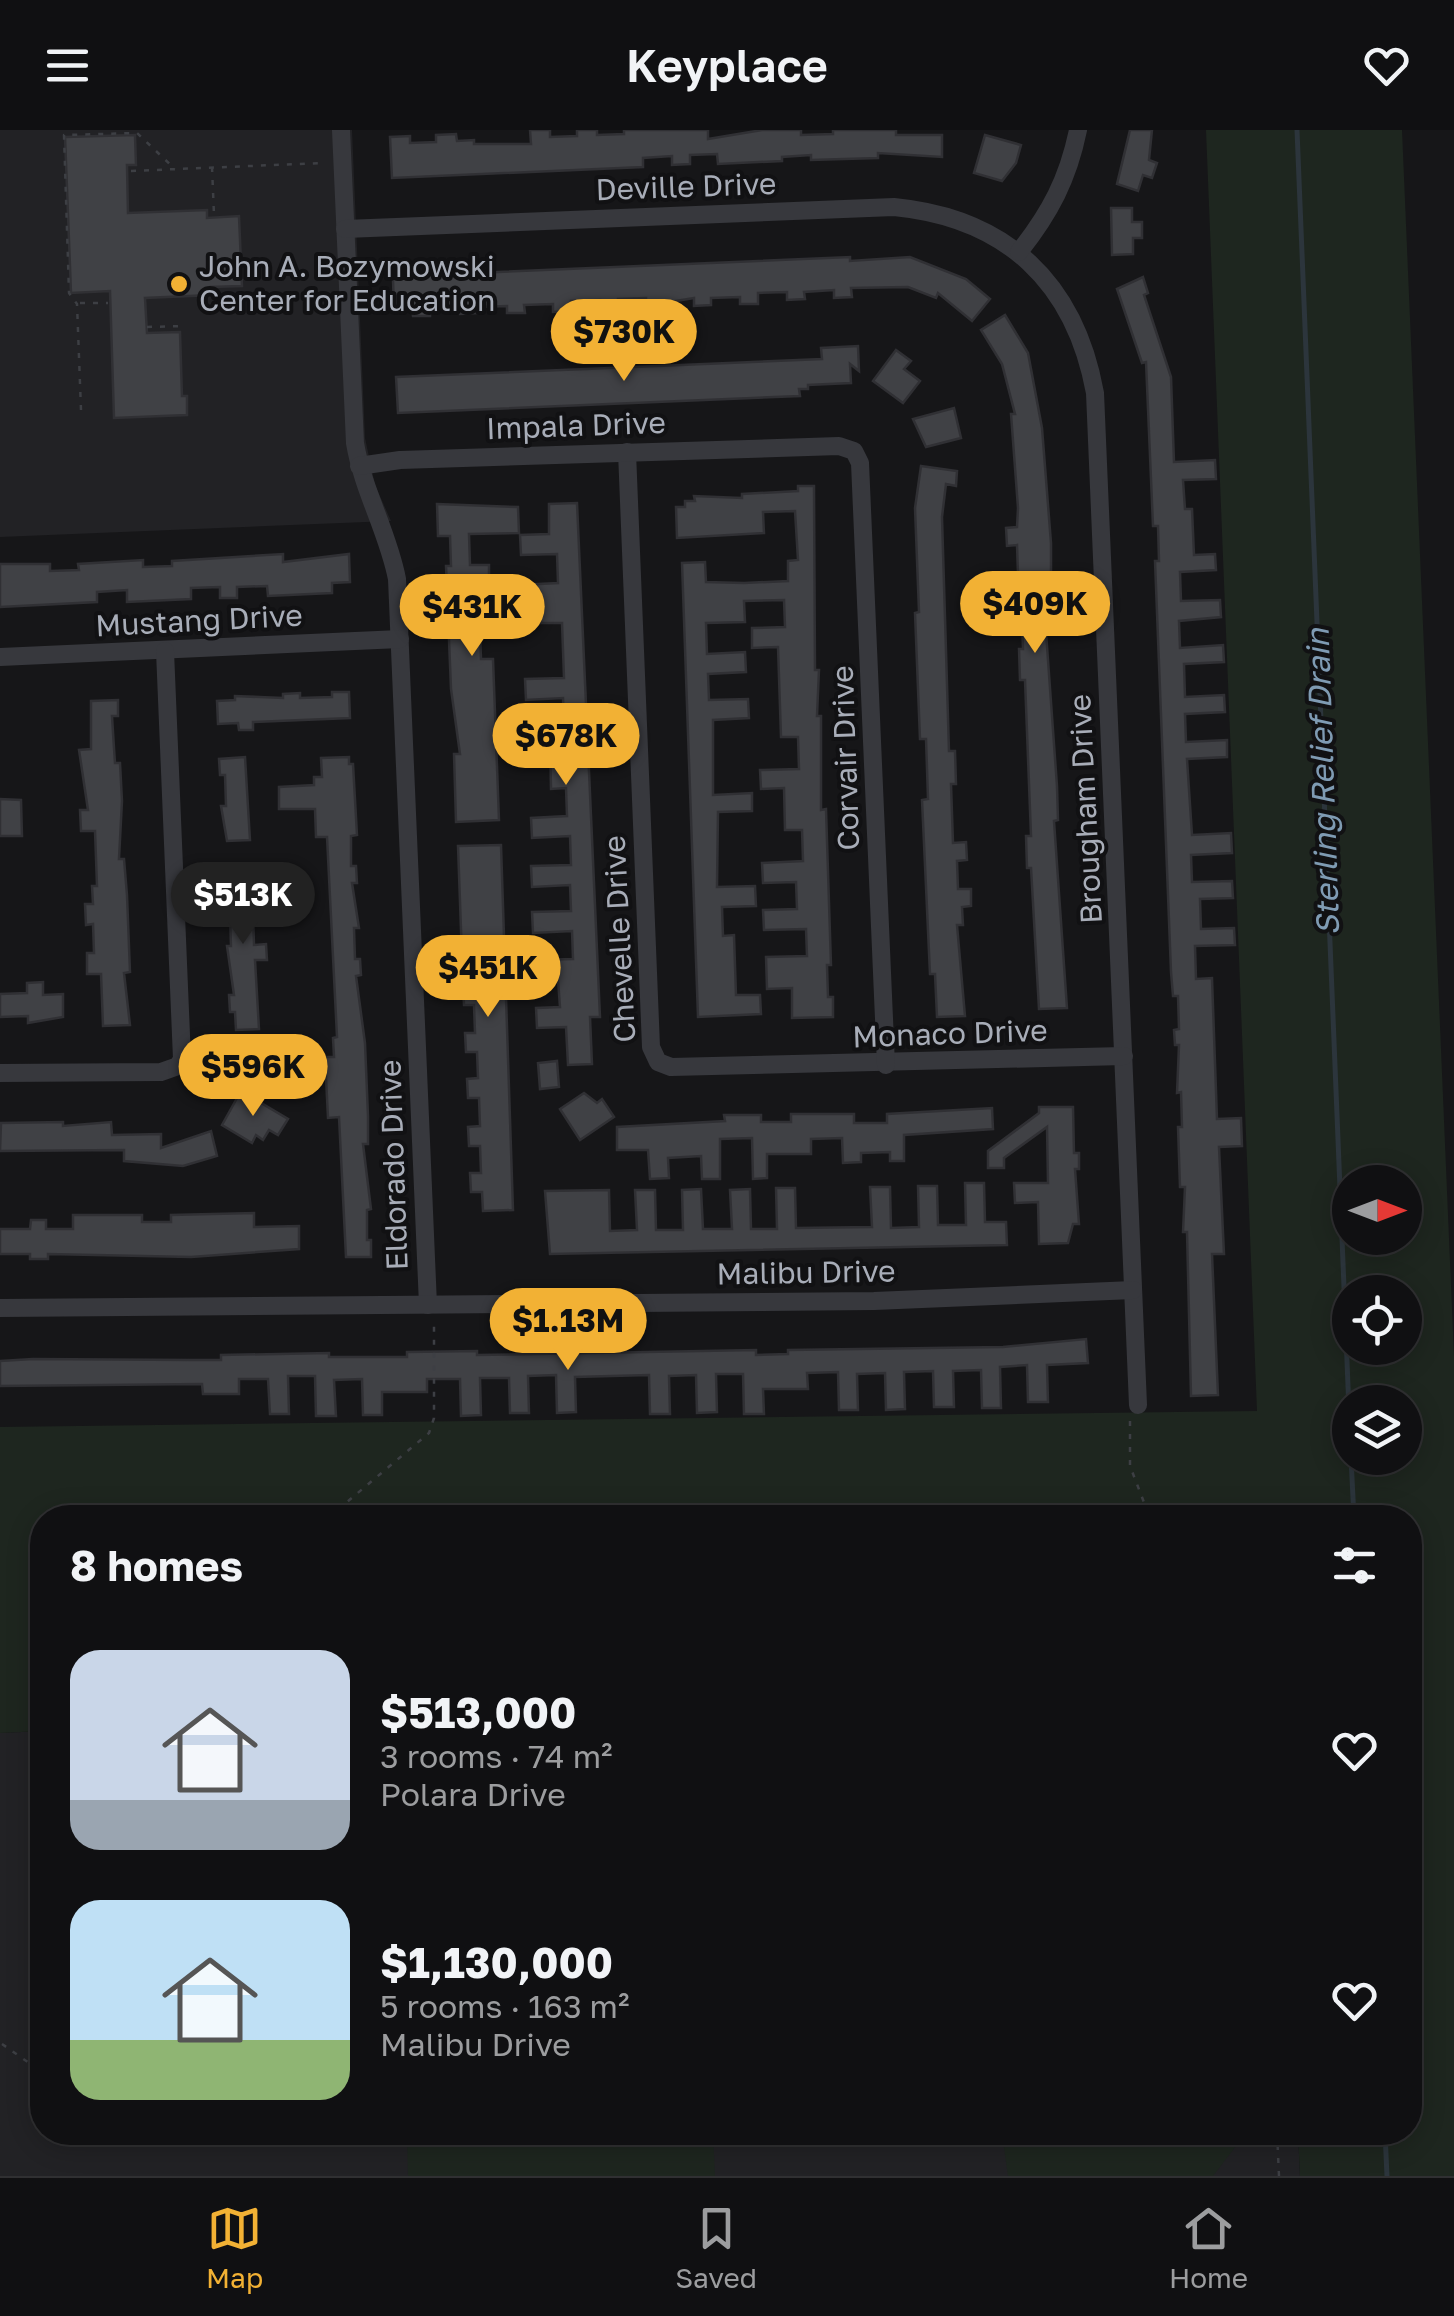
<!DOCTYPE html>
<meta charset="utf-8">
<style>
body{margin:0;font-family:"Golos Text",sans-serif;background:#1e1e20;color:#f1f3f6;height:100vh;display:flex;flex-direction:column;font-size:38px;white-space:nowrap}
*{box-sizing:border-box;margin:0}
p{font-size:32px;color:#9c9d9f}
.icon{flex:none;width:55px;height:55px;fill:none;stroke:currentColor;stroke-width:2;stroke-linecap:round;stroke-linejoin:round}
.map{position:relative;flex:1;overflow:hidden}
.sheet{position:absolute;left:30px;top:1375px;width:1392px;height:640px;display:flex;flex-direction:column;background:#101012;border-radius:40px;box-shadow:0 5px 25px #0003,0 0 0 2px #303032}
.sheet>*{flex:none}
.needle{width:65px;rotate:90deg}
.fabs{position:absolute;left:1332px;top:1035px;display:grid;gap:20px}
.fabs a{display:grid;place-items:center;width:90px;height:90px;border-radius:50%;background:#101012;box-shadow:0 5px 25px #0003,0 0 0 2px #303032;font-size:50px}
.price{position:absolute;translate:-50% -85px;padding:0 22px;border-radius:35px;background:#f2b134;color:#111;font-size:32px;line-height:65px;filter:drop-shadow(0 2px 5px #0008)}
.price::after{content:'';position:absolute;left:50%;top:60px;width:30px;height:22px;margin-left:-15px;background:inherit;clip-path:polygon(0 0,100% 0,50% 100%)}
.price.active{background:#222;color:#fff}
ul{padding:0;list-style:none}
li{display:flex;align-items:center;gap:30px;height:250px;padding:0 40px}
li span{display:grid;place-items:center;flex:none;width:280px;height:200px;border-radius:30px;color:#555}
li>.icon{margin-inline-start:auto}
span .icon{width:120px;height:120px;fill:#fffc;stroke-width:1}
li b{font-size:42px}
h2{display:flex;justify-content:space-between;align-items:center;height:120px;padding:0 40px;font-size:42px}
header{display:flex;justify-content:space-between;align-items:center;height:130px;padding:0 40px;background:#101012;font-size:45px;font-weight:600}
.dock{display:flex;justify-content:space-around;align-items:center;height:140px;border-top:2px solid #303032;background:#101012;font-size:28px;color:#9c9d9f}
.dock a{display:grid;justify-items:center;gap:5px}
.dock .active{color:#f2b134}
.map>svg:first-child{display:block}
.built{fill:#222225}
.green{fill:#1e261f;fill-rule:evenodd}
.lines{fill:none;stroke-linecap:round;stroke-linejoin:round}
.stream{stroke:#2c353c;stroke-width:5}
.building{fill:#404145;stroke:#303034;stroke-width:2.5}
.path{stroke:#3d3f44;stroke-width:2.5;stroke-dasharray:5 8;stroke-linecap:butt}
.minor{stroke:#37383d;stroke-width:18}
.poi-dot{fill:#f2b134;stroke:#111113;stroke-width:4}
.labels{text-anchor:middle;stroke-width:8;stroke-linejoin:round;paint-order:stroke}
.street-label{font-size:30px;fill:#a8adb8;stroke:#111113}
.poi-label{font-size:30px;fill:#a8adb8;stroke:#111113;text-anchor:start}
.water-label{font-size:32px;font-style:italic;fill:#7f9bb3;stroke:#111113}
</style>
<header><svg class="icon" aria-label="menu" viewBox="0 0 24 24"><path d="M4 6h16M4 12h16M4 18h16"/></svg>Keyplace<svg class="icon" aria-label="heart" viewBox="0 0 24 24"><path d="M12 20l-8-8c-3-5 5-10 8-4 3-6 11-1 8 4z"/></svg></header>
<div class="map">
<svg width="1454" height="2046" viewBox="0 0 1454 2046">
<rect width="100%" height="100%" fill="#161618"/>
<!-- built -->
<g class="built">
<path d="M0,0h352l13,308 10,47 16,36 -391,16z"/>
<path d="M42,1601v401h1256l2,44h-1300v-443z"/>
</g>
<!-- green -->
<g class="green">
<path d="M1206,0h196l52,1226v820h-154l-2,-43 112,-1v-614h-1368v213l-42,2v-306l1257,-16zM1350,1052h55v56h-55zM1350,1162h55v56h-55zM1350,1272h55v56h-55z"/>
<path d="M407,2003h306l2,43h-307z"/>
<path d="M1002,2003v-1l244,1 -33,43h-205z"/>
</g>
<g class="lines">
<!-- stream -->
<g class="stream">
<path d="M1297,0l53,1305"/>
<path d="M1351,1328l3,60"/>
<path d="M1385,2002l2,44"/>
</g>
</g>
<!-- building -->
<g class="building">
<path d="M530,0h20v7l27,-1v-6h20v5l27,-1v-4h84v9l54,-9h39v5l32,-1v-4h63v5h46v22l-64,-4v5l-67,2v-5l-29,2v4l-64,3 -1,-10 -27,1v9l-18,1v-9l-29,2v9l-251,11 -2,-41 20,-1v7l26,-1v-7l20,-1 1,7 17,-1v4h57z"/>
<path d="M1130,0h22l-3,30 8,3 -5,15 -9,-3 -5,16 -21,-7z"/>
<path d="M135,5l1,30h-9l1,48 79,-3v8l32,-2 3,70 -31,1 1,8 -67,3 2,35 33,-1 2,64h5v19l-73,3 -4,-127 -39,2 -6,-156z"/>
<path d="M985,5l36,10 -5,18 -14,18 -28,-8z"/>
<path d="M1111,78h21v14h10v16h-9v16l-21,1z"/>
<path d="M850,127v4l60,-4 56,22 24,20 -18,22 -34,-28 -2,5 -28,-11 -57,1 1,9 -18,1v-8l-30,2 1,7 -18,1v-8l-29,1v11h-18v-7l-29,1v7l-17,1v-8l-48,8v-8l-28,1v8l-18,1v-8l-29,1v10l-18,1v-8l-29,1 1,8h-18v-7l-30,1v6l-17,1 -1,-8 -29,2v8h-17l-1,-7h-18l-1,-29 8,-4z"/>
<path d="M1143,147l5,16 -4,2 27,82 3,85 41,-2 1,19 -33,1 2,29h7l2,46 21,-1 1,16 -36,2 1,29 39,-1 1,17 -42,4 1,27 43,-3 1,17 -40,2 1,33 39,-2 1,17 -40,2 1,28 41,-2v17l-40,2 5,76 39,-2 1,20 -41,2 1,27 40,-1 1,17 -33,1 1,30 33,-1 1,17 -40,1 1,33 16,-1 5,141 24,-1 1,28 -23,1 5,107h-12l6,141 -27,1 -4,-164h-4l2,-45h-5l-2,-60h4l-1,-35 -4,1 2,-48h-4l-1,-15 5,-1 -1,-33h-5l-2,-24 -16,-411h4l-1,-35h-5l-7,-164 -4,1 -25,-74z"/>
<path d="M1005,185l23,38 14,75 9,115v89h-5l11,154 1,34 -4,1 13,187 -28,1 -8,-141h-4l-1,-32h5l-6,-156h-5l-1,-31h4l-2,-58 -11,1 -1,-17h9l-1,-30 -10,1 -1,-18 11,-1 1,-19 -7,-94h4l-13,-50 -21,-34z"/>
<path d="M858,216l1,25 -9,-7 1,19 -43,2v4h-9l1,7 -402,17 -2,-36 426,-18 -1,-11z"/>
<path d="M896,220l15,11 -7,8 16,12 -17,22 -30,-22z"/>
<path d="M954,278l7,30 -35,9 -13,-28z"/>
<path d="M921,336l36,5 -1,15 -10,-2 -4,33 7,234h6l1,33h-5l2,59 13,-1 1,18 -10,1 1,28h13v17l-9,1 1,18h-6l8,91 -28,1 -2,-43h-5l-8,-174 6,-1 -2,-60h-6l-5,-126 4,-1 -4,-104z"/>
<path d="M798,356h16l1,184h4l-2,46h4v94l5,-1 5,156h-4l1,32h5v20l-41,1v-30l-25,1 -1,-32 41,-1 -1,-27 -42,1 -1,-20 34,-1 -1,-27 -33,1 -1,-20 41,-2 -1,-31h-17l-1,-42 -23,1 -1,-19 39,-1 -1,-32h-17l-3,-90 -26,1v-20l33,-1 -1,-27 -40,1 1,21 -39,1 1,31 38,-2 1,20 -38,2 1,26 39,-1 1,19 -36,2v75l39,-2v18l-34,1 -1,75 38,-1 1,20 -34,1 1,29 11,-1 2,60h24l1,19 -63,3 -16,-454 23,-1 1,20 38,1 44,-2v-20l10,-1 -3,-49 -32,1 1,21 -87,5 -1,-31h9v-6h10l-1,-5 48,2v-4l56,-3z"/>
<path d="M577,373l23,514h-10l2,47 -24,1 -2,-38 -29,1 -1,-20 24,-1 -2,-27 -22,1 -1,-21 38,-1 -1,-28 -39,2 -1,-21 39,-1 -1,-26 -38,2 -1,-21 40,-1 -1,-29 -38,2 -1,-20 36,-2 -1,-28 -15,1 -1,-46 -21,1v-17l35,-1 -1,-28 -37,2 -1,-21 39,-1 -2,-55h-39l-4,-38 39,-2 -1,-29 -36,1 -1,-20 29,-1v-30z"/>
<path d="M437,374l81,3 1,26 -50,1 1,31h19v20h-8l1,28h7v18h-9l1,28h12l6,161 -43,2 -2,-68h6l-9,-65 -5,-123h5l-1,-30h-12z"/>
<path d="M283,424v8l66,-8 1,28 -18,1v10l-64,3 -1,-10 -30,1v11h-17v-11l-29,1v11l-64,3v-12l-30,2v10l-97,5v-43h50v7l29,-1 -1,-6 65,-4v7l29,-1v-5z"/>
<path d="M332,562h17l1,26 -97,4v8h-14l-1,-7 -20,1 -1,-23 18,-1v-4l48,2v-4l17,-1v5l32,-1z"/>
<path d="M118,570v16h-6l2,32 1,15h5l2,38 -3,58h5l3,36 3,77 -6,1 6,52 -27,1 -2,-52h-14v-21h7l-1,-29 -7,1 -1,-21h8l-1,-18h5l-2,-55h-14l-1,-21h8l-9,-60 12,-1v-48z"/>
<path d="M245,627l5,83 -23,1 -6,-35h5l-1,-31h-5l-1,-16z"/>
<path d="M349,627v7h4l4,71 -6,1v30h5l1,17h-5l7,45h-5l1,31h5l1,16 -5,1 9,67 3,73v28h-5l8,65 -4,1v30h4v17h-25l-7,-140 -11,1 -3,-61h9l-1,-19 4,-1 -10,-200h-11l-1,-28h-36v-22l35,-2v-8h8l-1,-19z"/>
<path d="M0,669l21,1 1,36h-22z"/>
<path d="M501,715l12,365 -30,1 -1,-19h-11l-1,-19h11l-1,-27h-11l-1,-19 12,-1 -1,-28h-11l-1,-19 11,-1 -1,-26h-11l-1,-19h10l-1,-28h-10l-1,-19h11l-2,-29 -10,1 -4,-112z"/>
<path d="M228,735h23l2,33h8v14h-8l1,33 12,-1 1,16h-12l4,69 -23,1 -1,-18h-5l-1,-17h5l-7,-49h4l-1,-30 -5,1v-17l5,-1z"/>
<path d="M43,852v13l20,-1v23l-35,6v-7l-28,1v-23l27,-1v-10z"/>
<path d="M249,912l27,1 2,35h-26z"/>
<path d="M557,931l2,26 -19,2 -2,-26z"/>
<path d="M241,961l47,28 -10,16 -9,-5 -6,10 -7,-5 -4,8 -30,-18z"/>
<path d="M584,963l13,10 5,-4 12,18 -34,23 -20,-31z"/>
<path d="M1039,977h34l1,46h5v16h-4l4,55h-6l-5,19 -29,1 -1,-42 -23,1 -1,-20h34l-1,-56 -43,31v10h-16v-17l51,-38z"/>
<path d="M992,978l1,21 -89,6v26h-14v-9l-29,1v9l-18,1 -1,-25 -31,1v15h-44v24l-14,1 -1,-41 -32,1v40h-18l-1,-23 -33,2 1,20 -19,1 -2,-29h-31v-23l108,-6 -1,-6h37v7h30v-8h63v9h33v-9z"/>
<path d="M63,992v4l48,-4 1,13 49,-1v14l50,-17 6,25 -34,10 -59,-5v-11l-124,1 1,-28z"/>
<path d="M965,1053h19l1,39h21l1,23 -457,9 -5,-63 64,-1 1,41 27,-1 -2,-40h20l1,40h27l-1,-40 19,-1 2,40h29l-2,-39 20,-1 1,40h26l-1,-41h19l1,40 76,-1 -2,-40h20l1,41 28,-1 -1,-41h19l1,39h28z"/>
<path d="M254,1083v14l45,-1v23l-108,8 -143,-3v5h-18v-5h-30v-25h30l1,-9h15v9h27v-14h69v7h29v-7z"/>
<path d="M1086,1209l2,24 -41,2 1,37h-20l-1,-37 -27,2 1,41h-19l-1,-38 -28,1 1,36h-20l-1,-36 -29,1 1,37 -19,1 -1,-37 -28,1 1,36h-19l-1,-38 -31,1 1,16h-45l1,25h-20l-1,-40h-27l1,38 -20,1 -1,-38 -27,1 1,38h-20l-1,-39 -74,2 1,35 -19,1 -1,-38 -28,1 1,37h-19l-1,-35h-29l1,37 -20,1 -1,-37h-33v13h-45v23h-19l-1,-36 -28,1 2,36h-20l-1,-40h-27l1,38h-19l-2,-35h-29v15h-36l-1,-10 -202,2v-25l33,-2 158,1h30v-5l108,-2v4h78v-5l70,-1v4l279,-5v5l32,-1v-4l215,-3z"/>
</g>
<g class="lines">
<!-- path -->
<g class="path">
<path d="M212,37l2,48"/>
<path d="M131,41l191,-8"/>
<path d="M80,173h28"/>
<path d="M147,197l37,-1"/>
<path d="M81,280l-4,-106 -8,-11 -5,-158 73,-2 38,36"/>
<path d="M1130,1291v45l20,52"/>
<path d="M328,1388l101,-85 5,-15v-95"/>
<path d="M2,1914l40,28"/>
<path d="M1277,2002l2,44"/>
</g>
<!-- minor -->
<g class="minor">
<path d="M341,0l14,313c8,48 33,89 42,136l31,726"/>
<path d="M345,99l549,-22c113,11 181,76 201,186l43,1012"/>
<path d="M1019,122c31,-39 49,-73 59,-122"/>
<path d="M627,322l24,595 7,15 13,5 453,-11"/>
<path d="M359,336l41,-6 439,-14 15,5 6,12 26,602"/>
<path d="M0,527l400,-18"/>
<path d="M0,943l161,-1 17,-6 4,-7 -17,-408"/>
<path d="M0,1178l874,-7 259,-11"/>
</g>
</g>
<!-- markers -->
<circle class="poi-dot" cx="179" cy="154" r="10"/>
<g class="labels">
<!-- street labels -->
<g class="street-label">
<text transform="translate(686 57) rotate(-2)" y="10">Deville Drive</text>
<text transform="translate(576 296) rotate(-2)" y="10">Impala Drive</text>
<text transform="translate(199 491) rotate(-3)" y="10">Mustang Drive</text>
<text transform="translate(846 628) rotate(-92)" y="10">Corvair Drive</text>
<text transform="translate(1086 679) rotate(-93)" y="10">Brougham Drive</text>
<text transform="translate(620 809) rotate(-93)" y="10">Chevelle Drive</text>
<text transform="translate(950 904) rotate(-2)" y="10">Monaco Drive</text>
<text transform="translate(394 1035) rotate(-92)" y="10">Eldorado Drive</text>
<text transform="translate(806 1143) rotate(-1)" y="10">Malibu Drive</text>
</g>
<!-- poi labels -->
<g class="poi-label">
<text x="199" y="147">John A. Bozymowski<tspan x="199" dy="34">Center for Education</tspan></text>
</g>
<!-- water labels -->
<g class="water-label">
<text transform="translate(1323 652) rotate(-92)" y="11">Sterling Relief Drain</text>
</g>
</g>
</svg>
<div class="fabs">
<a><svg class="needle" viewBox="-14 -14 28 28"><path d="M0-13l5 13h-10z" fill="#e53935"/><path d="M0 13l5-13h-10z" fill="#9c9d9f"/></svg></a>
<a><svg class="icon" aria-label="locate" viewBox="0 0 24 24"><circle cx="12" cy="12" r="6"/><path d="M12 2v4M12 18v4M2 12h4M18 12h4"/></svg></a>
<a><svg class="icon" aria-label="layers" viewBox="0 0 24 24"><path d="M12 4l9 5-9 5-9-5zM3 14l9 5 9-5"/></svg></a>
</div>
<b class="price" style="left:624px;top:254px">$730K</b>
<b class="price" style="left:1035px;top:526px">$409K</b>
<b class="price" style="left:472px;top:529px">$431K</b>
<b class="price" style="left:566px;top:658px">$678K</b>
<b class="price active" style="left:243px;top:817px">$513K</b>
<b class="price" style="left:488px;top:890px">$451K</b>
<b class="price" style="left:253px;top:989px">$596K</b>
<b class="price" style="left:568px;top:1243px">$1.13M</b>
<section class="sheet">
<h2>8 homes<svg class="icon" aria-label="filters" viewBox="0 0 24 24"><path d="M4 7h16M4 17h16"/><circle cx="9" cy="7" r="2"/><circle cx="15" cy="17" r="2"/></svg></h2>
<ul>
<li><span style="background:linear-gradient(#c9d6e8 75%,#9aa5b1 0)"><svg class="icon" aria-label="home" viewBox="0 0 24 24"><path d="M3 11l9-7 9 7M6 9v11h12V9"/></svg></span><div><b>$513,000</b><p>3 rooms · 74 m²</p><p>Polara Drive</p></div><svg class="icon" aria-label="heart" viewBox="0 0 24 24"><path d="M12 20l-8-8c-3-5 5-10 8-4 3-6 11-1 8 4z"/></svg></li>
<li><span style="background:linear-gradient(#bfe0f5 70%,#8fb573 0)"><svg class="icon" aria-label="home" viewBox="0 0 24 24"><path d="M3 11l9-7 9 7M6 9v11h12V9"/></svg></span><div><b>$1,130,000</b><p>5 rooms · 163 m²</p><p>Malibu Drive</p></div><svg class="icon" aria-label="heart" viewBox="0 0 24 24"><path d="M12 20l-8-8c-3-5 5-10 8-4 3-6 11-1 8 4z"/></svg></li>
</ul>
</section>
</div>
<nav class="dock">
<a class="active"><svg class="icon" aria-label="map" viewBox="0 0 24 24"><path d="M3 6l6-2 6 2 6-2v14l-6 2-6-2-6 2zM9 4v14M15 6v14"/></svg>Map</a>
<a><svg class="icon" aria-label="saved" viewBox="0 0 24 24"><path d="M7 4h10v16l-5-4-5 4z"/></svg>Saved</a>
<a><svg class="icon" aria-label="home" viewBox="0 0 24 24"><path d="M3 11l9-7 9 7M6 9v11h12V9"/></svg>Home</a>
</nav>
